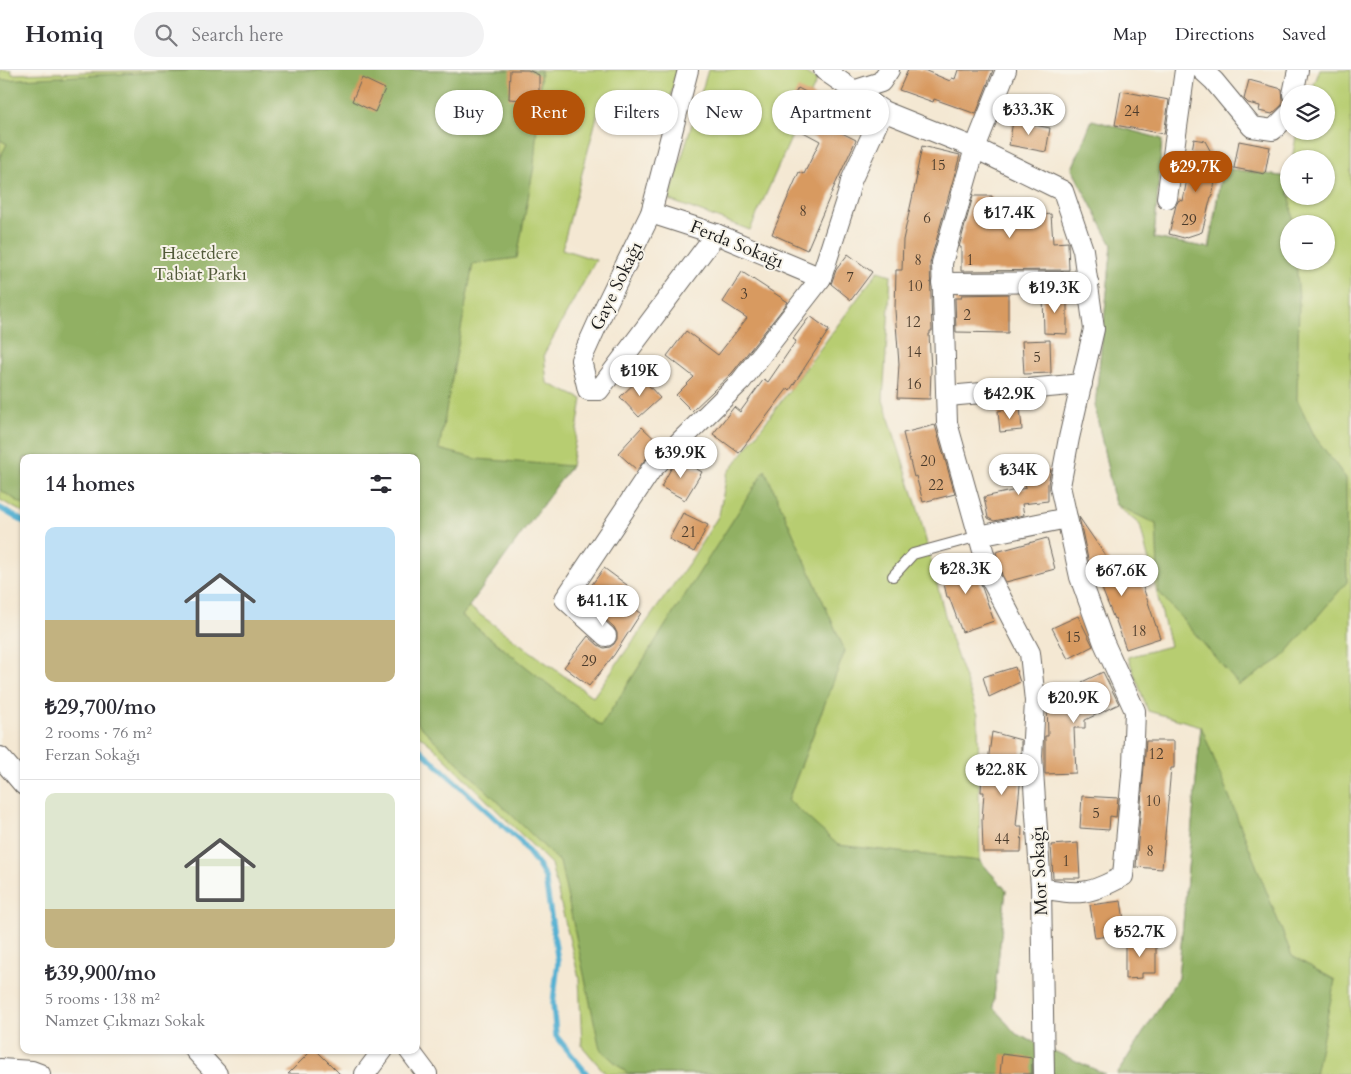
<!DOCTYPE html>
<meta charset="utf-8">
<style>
body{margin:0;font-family:Cardo,serif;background:#f2f2f3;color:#2b2b33;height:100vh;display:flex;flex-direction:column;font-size:19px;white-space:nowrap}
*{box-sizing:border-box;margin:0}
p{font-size:16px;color:#7c7c81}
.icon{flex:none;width:28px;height:28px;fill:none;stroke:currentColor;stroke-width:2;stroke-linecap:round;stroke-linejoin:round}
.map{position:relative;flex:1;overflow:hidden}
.drawer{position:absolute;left:20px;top:384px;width:400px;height:600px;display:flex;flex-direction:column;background:#fff;border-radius:10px;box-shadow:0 1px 4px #0004}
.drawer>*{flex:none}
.guide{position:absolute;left:435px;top:20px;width:475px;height:45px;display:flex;gap:10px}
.controls{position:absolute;left:1280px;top:15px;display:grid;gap:10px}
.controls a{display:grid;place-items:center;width:55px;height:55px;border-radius:50%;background:#fff;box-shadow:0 1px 4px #0004;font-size:25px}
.price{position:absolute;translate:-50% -42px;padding:0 11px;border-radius:18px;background:#fff;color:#222;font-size:16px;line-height:32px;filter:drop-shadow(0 1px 2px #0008)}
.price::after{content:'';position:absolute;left:50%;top:30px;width:15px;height:11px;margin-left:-8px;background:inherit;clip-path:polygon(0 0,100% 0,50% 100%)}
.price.current{background:#b45309;color:#fff}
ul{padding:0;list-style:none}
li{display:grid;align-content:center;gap:10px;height:265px;padding:0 25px}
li+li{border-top:1px solid #e1e1e2}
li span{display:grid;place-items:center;height:155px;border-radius:10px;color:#555}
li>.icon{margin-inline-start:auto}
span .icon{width:90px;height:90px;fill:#fffc;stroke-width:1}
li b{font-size:21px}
h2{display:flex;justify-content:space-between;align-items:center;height:60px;padding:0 25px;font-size:21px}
.chip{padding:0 18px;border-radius:22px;background:#fff;box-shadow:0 1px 4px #0004;font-size:18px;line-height:45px}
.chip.current{background:#b45309;color:#fff}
header{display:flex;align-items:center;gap:30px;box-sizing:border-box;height:70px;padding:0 25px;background:#fff;border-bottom:1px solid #e1e1e2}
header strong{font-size:24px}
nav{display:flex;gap:28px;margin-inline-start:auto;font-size:18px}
.search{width:350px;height:45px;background:#f2f2f3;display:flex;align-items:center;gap:12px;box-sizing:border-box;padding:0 18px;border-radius:28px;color:#7c7c81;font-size:19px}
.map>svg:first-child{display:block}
.green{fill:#b7cd71;stroke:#6a7446;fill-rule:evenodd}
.forest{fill:#91b063;stroke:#566640}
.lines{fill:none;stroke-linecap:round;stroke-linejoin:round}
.stream{stroke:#54b0d2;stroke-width:5.5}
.building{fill:#d89a60}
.lane-casing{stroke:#68635c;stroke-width:12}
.street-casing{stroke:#68635c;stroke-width:22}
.lane{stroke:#fff;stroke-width:10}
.street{stroke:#fff;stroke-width:20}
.labels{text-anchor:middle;stroke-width:4;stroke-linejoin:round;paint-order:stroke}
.number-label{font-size:15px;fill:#4b3c2d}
.street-label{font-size:18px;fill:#1c1c1c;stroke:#f7f3e8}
.park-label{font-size:18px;fill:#525a3a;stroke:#f7f3e8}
</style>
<header>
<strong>Homiq</strong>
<div class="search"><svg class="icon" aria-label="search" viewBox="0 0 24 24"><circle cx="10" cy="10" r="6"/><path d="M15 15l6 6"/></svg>Search here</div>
<nav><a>Map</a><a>Directions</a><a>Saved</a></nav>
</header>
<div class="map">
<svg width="1351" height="1004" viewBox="0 0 1351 1004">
<rect width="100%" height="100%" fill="#f7f3e8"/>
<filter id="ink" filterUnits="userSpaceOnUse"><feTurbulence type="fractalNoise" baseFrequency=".02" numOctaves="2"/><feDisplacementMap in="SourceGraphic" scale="10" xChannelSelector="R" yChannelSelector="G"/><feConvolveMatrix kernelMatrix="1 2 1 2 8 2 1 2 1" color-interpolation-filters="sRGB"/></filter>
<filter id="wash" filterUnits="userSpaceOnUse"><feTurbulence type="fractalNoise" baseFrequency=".0096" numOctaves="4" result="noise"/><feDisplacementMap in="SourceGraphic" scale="20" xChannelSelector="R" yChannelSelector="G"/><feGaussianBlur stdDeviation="1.12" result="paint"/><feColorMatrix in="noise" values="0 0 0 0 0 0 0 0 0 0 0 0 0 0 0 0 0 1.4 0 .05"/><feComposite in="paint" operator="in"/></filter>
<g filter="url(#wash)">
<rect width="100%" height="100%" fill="#f4e8d3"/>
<!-- green -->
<g class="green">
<path d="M0,0h11l1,4 155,-4h510l-6,26 -70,5 -39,148 34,11 -52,94 3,29 35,16 -11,67 -103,140 125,91 98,-137 28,-45 8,-41 151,-203 13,4 -8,125 35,109 33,130 27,76 2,146 26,29 -13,117 23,27 89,40h-499l-24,-28 -3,-68 -28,-114 -119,-118 -16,-13v-275h-392v55l-24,-13z"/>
<path d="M708,0h93l16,10 -67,150 -81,-30z"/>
<path d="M1320,0h31v1004h-234l61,-96 23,-252 -53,-15 -20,-54 42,-11 -30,-121 -25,-21 -20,-97 17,-162 -40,-76 20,-49 70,19 -8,99 55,10 13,-80 66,9 1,-3v22h37v-37h-34l5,-28h29v-37h-16zM1289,154h37v37h-37z"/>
</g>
<!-- forest -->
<g class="forest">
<path d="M199,0h342l-7,96 -17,92 -44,6 -34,185 38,10 94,7 -109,150 139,110 164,-256 80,181 -57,149 50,45 142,16 26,29 -13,117 23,27 89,40h-477l-28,-25 -40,-187 -144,-140v-264h-392v47l-24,-15v-333l7,-13 -7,-4v-60z"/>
<path d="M1092,50l70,19 -8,99 56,10 12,-80 66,9 1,19h1l3,28h-4v37h7l3,38 -2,100 18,38 31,41 1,104 -65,76 -43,27 -80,-93 -3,-68 -41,-20 -20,-97 17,-162 -40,-76z"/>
<path d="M1201,656l91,230 43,24 -20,94h-198l61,-96z"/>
</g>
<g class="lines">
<!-- stream -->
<g class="stream">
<path d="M0,438l24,14"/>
<path d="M416,676l105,96 17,23 7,12 13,85 -5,41 3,33 31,38"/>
</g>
</g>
<g id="blocks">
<!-- building -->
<g class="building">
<path d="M510,0h18l11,5v26l-30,-2z"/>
<path d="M908,0h16l26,11 2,-3 3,1 3,-9h35l-17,44 -42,-15 -1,3 -34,-12z"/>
<path d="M362,8l23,11 -10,23 -23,-11z"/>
<path d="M1249,10l33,9 1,11 -1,5 -10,9 -13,-3 1,-5 -12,-3 -4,-4z"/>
<path d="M798,18l25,13 -9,18 42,21 -22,47 -27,63 -35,-16 27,-62 5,2 16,-33 -39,-21z"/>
<path d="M1121,21l48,9 -5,34 -49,-9z"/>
<path d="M1013,51l37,7 -4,24 -37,-7z"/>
<path d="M1194,69l11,2 13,24 -6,32h-1l-9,35 -18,6 -15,-4 7,-29 3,-5 4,1z"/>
<path d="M1239,71l31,6 -5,27 -31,-6z"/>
<path d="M922,76l38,9 -30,108 2,68h-2v3h-1l2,36 -1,29 -33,-1 2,-34 -4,-54 1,-40h6l1,-30 14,-64h-1z"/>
<path d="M973,126h19v7l23,-1 1,8 27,-2v7l8,-1 2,29 15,-1 1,28 -108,1v-24h-2z"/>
<path d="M848,184l24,18 -21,28 -20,-16 5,-14z"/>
<path d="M742,202l46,30 -56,71 -40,38 -16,-16 18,-18 -27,-21 19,-25 32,24 29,-37 -24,-16z"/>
<path d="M1008,224v39l-52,-1 -1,-34h7l-1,-3z"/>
<path d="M1043,224h24v40l-23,-1z"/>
<path d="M810,246l19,14 -39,60 -2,-2 -49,65 -26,-19 21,-27 6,5 24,-33 4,3 28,-41 -3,-2z"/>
<path d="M1050,270l1,33 -27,1 -2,-33z"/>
<path d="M641,307l19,21 -21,19 -19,-20z"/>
<path d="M1020,336l2,24 -22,2 -2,-21z"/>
<path d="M935,355l20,69 -32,8 -7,-26 -2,1 -11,-44z"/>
<path d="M642,357l18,17 -17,18 -6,8 -19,-17z"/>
<path d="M679,389l23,13 -17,28 -24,-13 12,-22z"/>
<path d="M1022,397l29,3 -3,14v17l-26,3 2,11 -30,6 -6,-3 -4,-21 42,-9z"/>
<path d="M683,443l25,12 -14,27 -25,-13z"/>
<path d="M1079,447l37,54 7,-4 9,18 9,-4 19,57 -34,11 -11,-31 -1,1 -19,-48 -4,2z"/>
<path d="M1047,468l8,31 -49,13 -4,-7 -6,-23z"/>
<path d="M973,489l7,23 14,39 -32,11 -13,-35h-2l-7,-31z"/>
<path d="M604,498l23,17 -9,12 23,16 -27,42 -25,31 -25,-19 24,-31 10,9 6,3 6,-1 4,-3 3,-5v-6l-3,-6 -32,-29z"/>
<path d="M1078,546l15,30 -25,13 -16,-31z"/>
<path d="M1015,597l5,15 -31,15 -6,-20z"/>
<path d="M1103,602l16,32 -34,16v8h-11l2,45 -31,1v-38h3l-1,-33 44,-1 -9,-20z"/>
<path d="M992,662l29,8v35l-5,51h6l-1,26h-38l-1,-32 2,-28h-3l1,-23h5z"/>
<path d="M1146,671h28v27h-3l-9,101 -26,-2z"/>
<path d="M1082,726l36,2 -2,19 -6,-1 -1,14 -29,-2z"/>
<path d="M1078,773l2,35h-27l-2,-33z"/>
<path d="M1121,831l5,32 -31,5 -5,-33z"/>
<path d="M1156,870v33h-14v5l-17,1v-38z"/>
<path d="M312,980h4l24,24h-52z"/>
<path d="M1002,984l30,4v16h-32z"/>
</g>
</g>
</g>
<g filter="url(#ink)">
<use href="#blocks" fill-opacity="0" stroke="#68635c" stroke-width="1"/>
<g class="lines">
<!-- lane casing -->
<g class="lane-casing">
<path id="lane" d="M893,506l20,-22 66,-18"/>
</g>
<!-- street casing -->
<g class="street-casing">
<g id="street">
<path d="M688,0l-37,143 -46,94 -24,53 7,30h11l117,-156"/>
<path d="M824,0l59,41 92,37 31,-78"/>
<path d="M1202,0l12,11 38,46 21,3 16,-16"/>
<path d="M853,21l28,-9 8,-12"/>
<path d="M1293,24l5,-24"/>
<path d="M1167,128l18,-128"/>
<path d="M651,143l65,21 105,44"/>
<path d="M942,213l146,-1"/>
<path d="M948,326l134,-12"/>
<path d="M979,466l88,-18"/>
<path d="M606,566l-41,-37 86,-129 90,-89 80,-103 27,-84 3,-13 32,-70"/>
<path d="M0,687l24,28"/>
<path d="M1041,818c38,7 48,7 82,-12l10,-112 2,-53 -31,-68 -24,-66 -20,-91 9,-48 25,-109 -11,-79 -20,-59 -88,-43 -33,115 5,160 44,156 39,74 5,48 -3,55 9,132 3,186"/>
<path d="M195,980l22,24"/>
<path d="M409,980l18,24"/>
<path d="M0,999l32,2 8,3"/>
<path d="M365,1004l18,-24"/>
</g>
</g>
<!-- lane -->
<use href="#lane" class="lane"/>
<!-- street -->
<use href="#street" class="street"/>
</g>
</g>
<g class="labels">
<!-- number labels -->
<g class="number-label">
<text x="1132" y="46">24</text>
<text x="938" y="100">15</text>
<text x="803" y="146">8</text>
<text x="927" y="153">6</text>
<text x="1189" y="155">29</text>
<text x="918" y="195">8</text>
<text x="970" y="195">1</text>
<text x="850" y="212">7</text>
<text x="915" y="221">10</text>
<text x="744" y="229">3</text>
<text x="967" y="250">2</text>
<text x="913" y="257">12</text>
<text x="914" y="287">14</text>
<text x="1037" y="292">5</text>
<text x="914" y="319">16</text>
<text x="928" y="396">20</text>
<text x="936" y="420">22</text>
<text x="689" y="467">21</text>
<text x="1139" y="566">18</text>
<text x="1073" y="572">15</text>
<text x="589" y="596">29</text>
<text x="1156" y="689">12</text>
<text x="1153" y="736">10</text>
<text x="1096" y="748">5</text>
<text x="1002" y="774">44</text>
<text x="1150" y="786">8</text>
<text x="1066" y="796">1</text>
</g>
<!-- street labels -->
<g class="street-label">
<text transform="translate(737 174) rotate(22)" y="6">Ferda Sokağı</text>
<text transform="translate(616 216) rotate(-64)" y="6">Gaye Sokağı</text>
<text transform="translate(1039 801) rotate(-93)" y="6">Mor Sokağı</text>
</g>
<!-- park labels -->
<g class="park-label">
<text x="200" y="189">Hacetdere<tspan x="200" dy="21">Tabiat Parkı</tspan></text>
</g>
</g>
</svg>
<div class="controls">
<a><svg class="icon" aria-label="layers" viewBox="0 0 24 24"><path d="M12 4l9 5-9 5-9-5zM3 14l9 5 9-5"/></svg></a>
<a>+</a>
<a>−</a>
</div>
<b class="price" style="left:1029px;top:66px">₺33.3K</b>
<b class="price current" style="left:1196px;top:123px">₺29.7K</b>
<b class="price" style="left:1010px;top:169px">₺17.4K</b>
<b class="price" style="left:1055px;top:244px">₺19.3K</b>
<b class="price" style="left:640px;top:327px">₺19K</b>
<b class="price" style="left:1010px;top:350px">₺42.9K</b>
<b class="price" style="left:681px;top:409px">₺39.9K</b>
<b class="price" style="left:1019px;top:426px">₺34K</b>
<b class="price" style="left:966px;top:525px">₺28.3K</b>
<b class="price" style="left:1122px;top:527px">₺67.6K</b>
<b class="price" style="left:603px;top:557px">₺41.1K</b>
<b class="price" style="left:1074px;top:654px">₺20.9K</b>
<b class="price" style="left:1002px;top:726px">₺22.8K</b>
<b class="price" style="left:1140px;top:888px">₺52.7K</b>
<div class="guide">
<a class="chip">Buy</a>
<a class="chip current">Rent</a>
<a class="chip">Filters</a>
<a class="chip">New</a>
<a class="chip">Apartment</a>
</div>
<section class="drawer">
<h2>14 homes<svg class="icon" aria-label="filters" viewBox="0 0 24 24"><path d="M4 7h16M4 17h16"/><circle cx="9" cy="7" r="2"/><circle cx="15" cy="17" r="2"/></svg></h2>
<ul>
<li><span style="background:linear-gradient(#bfe0f5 60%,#c2b280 0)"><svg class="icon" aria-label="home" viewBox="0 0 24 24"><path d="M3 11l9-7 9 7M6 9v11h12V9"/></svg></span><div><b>₺29,700/mo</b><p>2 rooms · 76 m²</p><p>Ferzan Sokağı</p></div></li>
<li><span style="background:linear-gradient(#dfe7d0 75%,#c2b280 0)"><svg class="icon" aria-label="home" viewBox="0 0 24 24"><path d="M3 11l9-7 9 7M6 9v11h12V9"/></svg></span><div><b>₺39,900/mo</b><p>5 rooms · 138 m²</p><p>Namzet Çıkmazı Sokak</p></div></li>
</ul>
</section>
</div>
